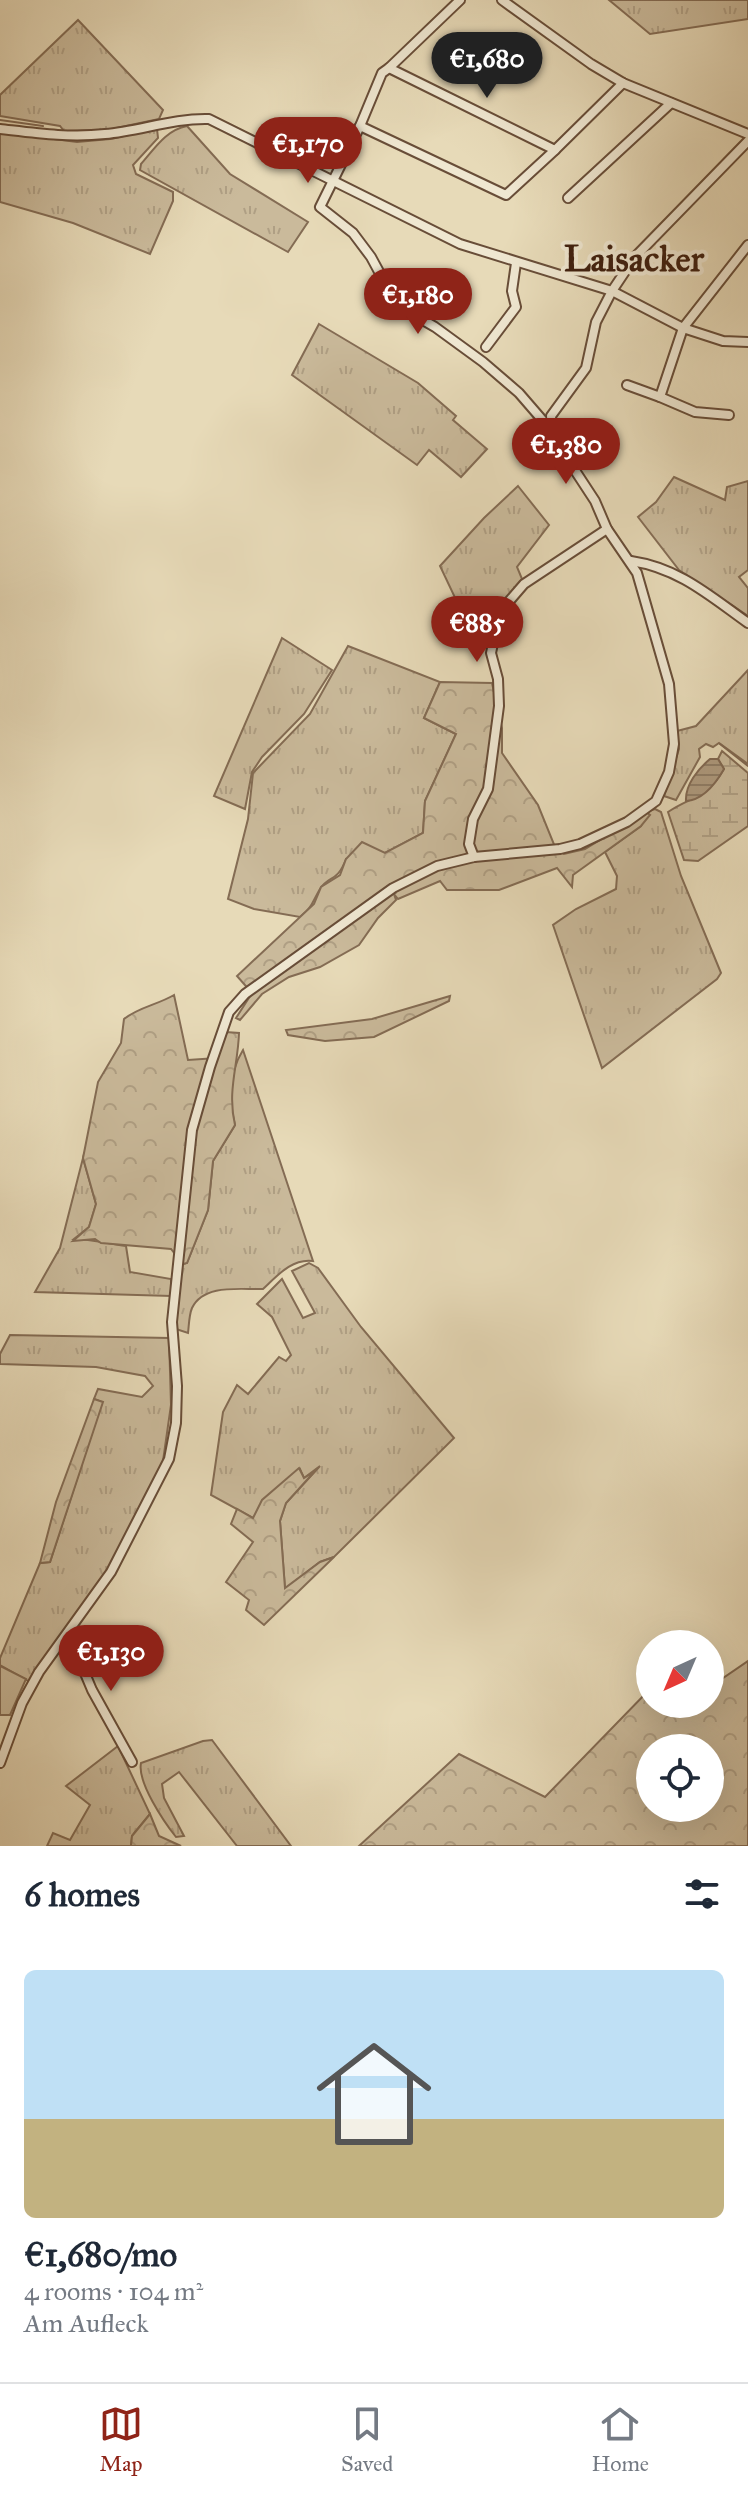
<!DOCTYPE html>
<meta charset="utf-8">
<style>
body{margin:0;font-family:"IM FELL Great Primer",serif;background:#f2f2f3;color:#1f2937;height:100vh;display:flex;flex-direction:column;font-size:30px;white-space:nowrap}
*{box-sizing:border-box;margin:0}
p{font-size:26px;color:#747a83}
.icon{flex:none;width:44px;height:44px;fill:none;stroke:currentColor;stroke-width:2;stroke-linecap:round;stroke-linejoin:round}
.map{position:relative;height:1846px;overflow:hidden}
.side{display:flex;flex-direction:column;background:#fff;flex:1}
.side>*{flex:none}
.needle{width:52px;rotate:224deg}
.tools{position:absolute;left:636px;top:1630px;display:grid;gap:16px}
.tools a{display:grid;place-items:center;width:88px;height:88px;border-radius:50%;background:#fff;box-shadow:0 8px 32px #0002;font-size:40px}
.price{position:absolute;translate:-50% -68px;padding:0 18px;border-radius:28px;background:#8f2418;color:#fff;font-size:26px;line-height:52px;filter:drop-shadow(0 2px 4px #0008)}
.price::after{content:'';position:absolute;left:50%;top:48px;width:24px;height:18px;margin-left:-12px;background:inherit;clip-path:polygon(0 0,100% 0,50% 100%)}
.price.on{background:#222;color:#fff}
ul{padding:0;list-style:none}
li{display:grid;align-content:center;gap:16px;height:424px;padding:0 24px}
li span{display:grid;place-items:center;height:248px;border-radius:12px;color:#555}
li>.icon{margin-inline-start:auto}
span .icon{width:144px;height:144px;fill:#fffc;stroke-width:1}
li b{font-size:34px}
h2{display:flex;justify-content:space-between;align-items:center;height:96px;padding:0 24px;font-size:34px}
.tab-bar{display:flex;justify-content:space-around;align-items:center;height:112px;border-top:2px solid #e0e1e3;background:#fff;font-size:22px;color:#747a83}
.tab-bar a{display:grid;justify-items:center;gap:4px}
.tab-bar .on{color:#8f2418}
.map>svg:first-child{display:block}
.grass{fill:url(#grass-tufts);stroke:#846c54;stroke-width:2}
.forest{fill:url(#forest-crowns);stroke:#846c54;stroke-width:2;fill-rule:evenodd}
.wetland{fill:url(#wetland-marsh);stroke:#846c54;stroke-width:2}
.green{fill:#caba9b;stroke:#846c54;stroke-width:2}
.water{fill:url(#water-rules);stroke:#816851;stroke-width:2}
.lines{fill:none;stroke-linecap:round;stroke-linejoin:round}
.stream{stroke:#816851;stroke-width:2}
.minor-casing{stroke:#684d38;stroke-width:12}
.minor{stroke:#efe7d1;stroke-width:8}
.labels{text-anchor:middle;stroke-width:8;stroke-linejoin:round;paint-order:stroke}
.district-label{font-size:36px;font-weight:bold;fill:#3e1e0e;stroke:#efe7d1}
</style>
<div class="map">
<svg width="748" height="1846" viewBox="0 0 748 1846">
<defs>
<pattern id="grass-tufts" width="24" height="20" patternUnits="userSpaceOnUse" patternTransform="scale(2)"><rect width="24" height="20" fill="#caba9b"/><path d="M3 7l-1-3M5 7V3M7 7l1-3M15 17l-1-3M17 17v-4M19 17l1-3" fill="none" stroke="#af9f84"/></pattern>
<pattern id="forest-crowns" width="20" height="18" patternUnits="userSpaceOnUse" patternTransform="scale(2)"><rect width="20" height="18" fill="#caba9b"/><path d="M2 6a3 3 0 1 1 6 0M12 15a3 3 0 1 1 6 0" fill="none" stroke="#af9f84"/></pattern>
<pattern id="wetland-marsh" width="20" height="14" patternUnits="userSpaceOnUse" patternTransform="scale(2)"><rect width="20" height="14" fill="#caba9b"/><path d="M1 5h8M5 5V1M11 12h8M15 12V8" fill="none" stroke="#af9f84"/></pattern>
<pattern id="water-rules" width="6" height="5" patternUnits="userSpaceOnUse" patternTransform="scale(2)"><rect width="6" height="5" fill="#ae9a7e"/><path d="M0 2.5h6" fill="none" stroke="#8f7d66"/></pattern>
</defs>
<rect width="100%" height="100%" fill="#e7dab8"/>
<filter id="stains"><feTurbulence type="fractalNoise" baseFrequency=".0025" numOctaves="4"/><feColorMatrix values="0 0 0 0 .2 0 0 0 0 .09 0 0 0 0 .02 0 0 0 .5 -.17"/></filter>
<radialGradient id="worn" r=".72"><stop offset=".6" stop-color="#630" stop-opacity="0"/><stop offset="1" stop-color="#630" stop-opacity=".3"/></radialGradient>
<!-- grass -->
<g class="grass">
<path d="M609,0h139v19l-98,15z"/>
<path d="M78,20l85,90 -4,9 -52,11 -43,1 -4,-5 -60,-10v-21z"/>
<path d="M187,126l43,48 78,48 -20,30 -148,-82 1,-6c14,-16 25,-34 46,-38z"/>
<path d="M157,129l1,9 -25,27 3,9 37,18v9l-23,53 -77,-31 -73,-21v-70l77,10 33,-3z"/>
<path d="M319,324l99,59 38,33 -3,4 34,29 -26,28 -32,-27 -12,15 -125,-90z"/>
<path d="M674,477l51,23 2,-13 21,-6v89l-9,7 9,11v28l-69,-46 -41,-53 18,-15z"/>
<path d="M518,486l31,39 -32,42 5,12 -19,27 -19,37 -9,-3 -35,-74 44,-48z"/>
<path d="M282,638l50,32 -28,44 -42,43 -10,15 -7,37 -31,-13z"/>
<path d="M348,646l92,36 -16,36 32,16 -31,67 -2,32 -38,20 -39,6c-9,24 -17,16 -26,30 -9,15 -6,16 -20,28l-46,-8 -26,-10 20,-80 5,-46 57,-59z"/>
<path d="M748,670v94l-29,-21 -6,4 -7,-3 -7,5 1,8 -24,43 -12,-4 15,-47 -2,-18 19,-5z"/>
<path d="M655,809l6,3 20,64 40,97 -4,6 -115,89 -49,-143 23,-16 40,-20 1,-13 -12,-24 36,-26 5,-14z"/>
<path d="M243,1050l70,211c-21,-3 -36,15 -50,28 -21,1 -59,-6 -71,19 -3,7 -3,17 -4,25l-12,-4 3,-64 8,-2 21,-53 5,-49 22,-36c-6,-25 -6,-53 8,-75z"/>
<path d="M83,1158l13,46 -7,23 -15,12c19,0 34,5 52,7l4,26 41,7v17l-136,-4 25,-44z"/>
<path d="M309,1263l9,5 43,59 93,111 -120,119 -14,5 -35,27 -5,-68 6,-18 34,-37 -16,12 -4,-9 -47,49 -42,-23 12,-83 14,-27 11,9 31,-37 7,4 5,-6 -19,-38 -15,-13 25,-25 21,39 12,-5 -23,-42z"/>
<path d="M10,1335l159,3 2,67 -8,56 -53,106 -80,115 -30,-17v-7l40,-95 10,-1 52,-160 -8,-3 4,-10 44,8 11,-11 -8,-10 -49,-9 -96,-3v-10z"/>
<path d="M212,1740l79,106h-54l-58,-74 -17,12 2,14 20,38 -8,1c-12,-15 -39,-55 -35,-74l62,-22z"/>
<path d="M118,1746l32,68 -18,22 -1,10h-84l6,-13 17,7 20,-35 -24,-19z"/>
</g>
<!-- forest -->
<g class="forest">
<path d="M440,682l52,1 10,45v25l36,52 17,42 9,7 21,-5 61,-37 4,3 -9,11 -68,49 -1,12 -15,-19 -58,22h-52l-7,-9 -42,18 -4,-5 2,6 -18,18 -19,27 -39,22 -31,10 -27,17 -22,26 -4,-2 16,-25 -15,-17 77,-72 7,-17 19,-12 6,-16 16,-17 23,11 38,-20 2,-32 31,-67 -32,-16z"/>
<path d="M174,995l14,65 29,-2 9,-26 13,1c-1,33 -12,58 -4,92l-22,36 -5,49 -21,53 -4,1 -12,-15 -70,-6 -6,-4 -22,2 16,-14 7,-23 -13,-46 15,-76 23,-39 3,-24c15,-12 33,-14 50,-24z"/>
<path d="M450,996l-1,5 -75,36 -49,4 -37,-6 -2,-5 86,-11z"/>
<path d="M94,1399l9,3 -53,160 -10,1 16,-61z"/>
<path d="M299,1468l5,10 11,-7 -29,32 -6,18 5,67 35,-26 14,-5 -70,68 -18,-15 3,-10 -23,-18 27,-40 -22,-18 6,-15 16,9 9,-18z"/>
<path d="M748,1661v185h-389l100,-92 86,43 105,-108v15h17l13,5 7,-5h23v-17zM650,1748h60v60h-60z"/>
<path d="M150,1814l9,22 22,10h-50l1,-10z"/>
</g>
<!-- wetland -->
<path class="wetland" d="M722,751l26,22v53l-50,35 -14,-1 -16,-48c25,-17 38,-12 56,-43l-6,-10z"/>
<!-- green -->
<path class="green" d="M0,1666l26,13 -16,36h-10z"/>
<!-- water -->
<path class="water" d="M710,759h8l6,10c-8,14 -21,31 -38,32 -1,-16 12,-32 24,-42z"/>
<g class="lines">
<!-- stream -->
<g class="stream">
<path d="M0,120l43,6"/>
<path d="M720,744l28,22"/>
</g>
<!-- minor casing -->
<g class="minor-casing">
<g id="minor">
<path d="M460,0l-71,68 166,82 68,-67"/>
<path d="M502,0l89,64 32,19 125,51"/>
<path d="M389,68l-7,5 -22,53 -40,81 33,26 18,24 26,48 38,22 48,35 36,31 32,37"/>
<path d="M360,126l146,69 49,-45"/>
<path d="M0,129c35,4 69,9 105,5 35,-3 68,-16 104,-15l251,125 152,47 71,37 40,13 25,1"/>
<path d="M568,198l103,-95"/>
<path d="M486,347l30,-40 -4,-16 4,-28"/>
<path d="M627,385l33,12 23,-69 65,-83"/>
<path d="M660,397l35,15 34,3"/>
<path d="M631,561c48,7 79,35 117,62"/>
<path d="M474,857l-5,-13 4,-25 15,-30 11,-83 -1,-27 -7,-26 5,-24 9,-23 19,-22 83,-55"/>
<path d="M68,1633l24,57 40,72"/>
<path d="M0,1763l22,-60 17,-31 72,-100 58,-113 7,-36 1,-37 -5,-64 20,-192 18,-63 19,-55 16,-18 148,-106 44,-22 37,-9 86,-8 20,-5 47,-22 29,-21 13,-29 5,-28 -5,-60 -32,-111 -30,-44 -12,-28 -38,-58 -5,-12 -1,-15 35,-48 10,-46 16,-31 22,-33 114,-117"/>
</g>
</g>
<!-- minor -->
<use href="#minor" class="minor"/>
</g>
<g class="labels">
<!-- district labels -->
<g class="district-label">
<text x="634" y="271">Laisacker</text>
</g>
</g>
<rect width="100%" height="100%" filter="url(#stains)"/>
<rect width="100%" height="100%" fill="url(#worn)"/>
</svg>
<div class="tools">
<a><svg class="needle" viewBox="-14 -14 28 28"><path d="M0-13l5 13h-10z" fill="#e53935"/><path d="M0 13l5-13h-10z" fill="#747a83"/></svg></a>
<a><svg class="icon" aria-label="locate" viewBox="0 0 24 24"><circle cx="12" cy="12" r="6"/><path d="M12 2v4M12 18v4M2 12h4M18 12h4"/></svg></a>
</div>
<b class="price on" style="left:487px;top:100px">€1,680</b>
<b class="price" style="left:308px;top:185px">€1,170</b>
<b class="price" style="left:418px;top:336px">€1,180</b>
<b class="price" style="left:566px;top:486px">€1,380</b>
<b class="price" style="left:477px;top:664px">€885</b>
<b class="price" style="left:111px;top:1693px">€1,130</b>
</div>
<section class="side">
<h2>6 homes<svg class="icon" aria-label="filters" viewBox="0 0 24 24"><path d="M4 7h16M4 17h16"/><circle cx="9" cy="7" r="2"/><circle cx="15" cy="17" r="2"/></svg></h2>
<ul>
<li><span style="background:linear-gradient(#bfe0f5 60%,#c2b280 0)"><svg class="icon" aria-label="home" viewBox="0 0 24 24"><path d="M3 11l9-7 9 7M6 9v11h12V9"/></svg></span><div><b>€1,680/mo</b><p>4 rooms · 104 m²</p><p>Am Aufleck</p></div></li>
</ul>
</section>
<nav class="tab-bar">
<a class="on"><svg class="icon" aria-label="map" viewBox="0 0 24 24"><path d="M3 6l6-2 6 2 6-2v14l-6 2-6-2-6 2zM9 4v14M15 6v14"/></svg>Map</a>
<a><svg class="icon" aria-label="saved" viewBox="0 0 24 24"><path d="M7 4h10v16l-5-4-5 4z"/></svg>Saved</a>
<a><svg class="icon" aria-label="home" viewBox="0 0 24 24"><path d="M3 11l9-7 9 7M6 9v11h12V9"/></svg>Home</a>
</nav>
